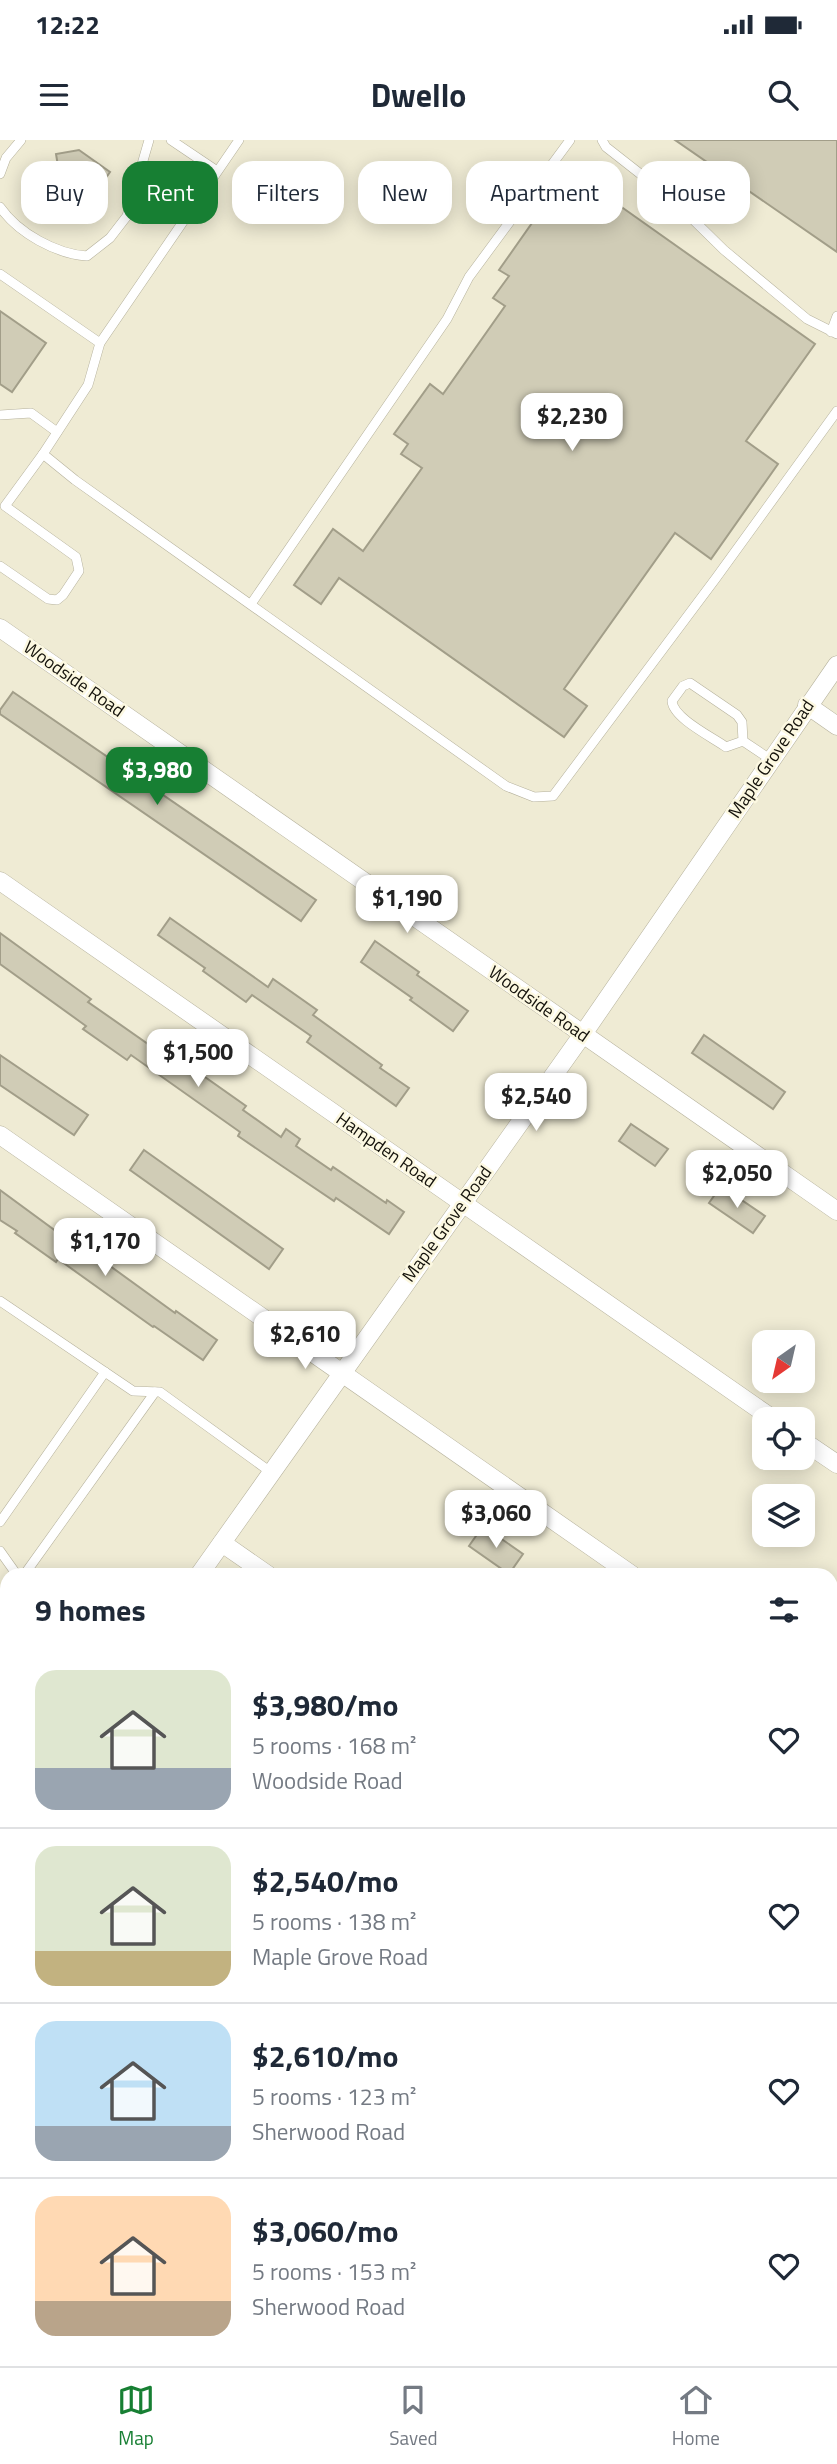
<!DOCTYPE html>
<meta charset="utf-8">
<style>
body{margin:0;font-family:"Titillium Web",sans-serif;background:#f6f6f7;color:#1f2937;height:100vh;display:flex;flex-direction:column;font-size:26px;white-space:nowrap}
*{box-sizing:border-box;margin:0}
p{font-size:23px;color:#747a83}
.icon{flex:none;width:38px;height:38px;fill:none;stroke:currentColor;stroke-width:2;stroke-linecap:round;stroke-linejoin:round}
.map{position:relative;flex:1;overflow:hidden}
.drawer{position:absolute;left:0px;top:1428px;width:838px;height:798px;display:flex;flex-direction:column;background:#fff;border-radius:21px 21px 0 0;box-shadow:0 4px 18px #0003}
.drawer>*{flex:none}
.hud{position:absolute;left:21px;top:21px;width:796px;height:63px;display:flex;gap:14px}
.needle{width:46px;rotate:214deg}
.buttons{position:absolute;left:752px;top:1190px;display:grid;gap:14px}
.buttons a{display:grid;place-items:center;width:63px;height:63px;border-radius:14px;background:#fff;box-shadow:0 4px 18px #0003;font-size:35px}
.price{position:absolute;translate:-50% -60px;padding:0 16px;border-radius:14px;background:#fff;color:#222;font-size:23px;line-height:46px;filter:drop-shadow(0 2px 4px #0008)}
.price::after{content:'';position:absolute;left:50%;top:42px;width:21px;height:16px;margin-left:-10px;background:inherit;clip-path:polygon(0 0,100% 0,50% 100%)}
.price.active{background:#177f33;color:#fff}
ul{padding:0;list-style:none}
li{display:flex;align-items:center;gap:21px;height:175px;padding:0 35px}
li+li{border-top:2px solid #e0e1e3}
li span{display:grid;place-items:center;flex:none;width:196px;height:140px;border-radius:21px;color:#555}
li>.icon{margin-inline-start:auto}
span .icon{width:84px;height:84px;fill:#fffc;stroke-width:1}
li b{font-size:30px}
h2{display:flex;justify-content:space-between;align-items:center;height:84px;padding:0 35px;font-size:30px}
.tag{padding:0 24px;border-radius:21px;background:#fff;box-shadow:0 4px 18px #0003;font-size:24px;line-height:63px}
.tag.active{background:#177f33;color:#fff}
.status{display:flex;justify-content:space-between;align-items:center;height:49px;padding:0 35px;background:#fff;direction:ltr}
.status svg{height:19px;fill:currentColor}
header{display:flex;justify-content:space-between;align-items:center;height:91px;padding:0 35px;background:#fff;font-size:32px;font-weight:700}
.dock{display:flex;justify-content:space-around;align-items:center;height:98px;border-top:2px solid #e0e1e3;background:#fff;font-size:19px;color:#747a83}
.dock a{display:grid;justify-items:center;gap:4px}
.dock .active{color:#177f33}
.map>svg:first-child{display:block}
.green{fill:#b0dabf}
.building{fill:#d0ccb6;stroke:#a29e89;stroke-width:2}
.lines{fill:none;stroke-linecap:round;stroke-linejoin:round}
.lane-casing{stroke:#b5b19c;stroke-width:10}
.street-casing{stroke:#b5b19c;stroke-width:19}
.secondary-casing{stroke:#b5b19c;stroke-width:26}
.path{stroke:#8b8879;stroke-width:3.5;stroke-dasharray:2 5;stroke-linecap:butt}
.lane{stroke:#fff;stroke-width:9}
.street{stroke:#fff;stroke-width:18}
.secondary{stroke:#fff;stroke-width:24}
.labels{text-anchor:middle;stroke-width:5;stroke-linejoin:round;paint-order:stroke}
.street-label{font-size:18px;fill:#14120b;stroke:#fcf8e1}
</style>
<div class="status"><b>12:22</b><svg viewBox="0 0 49 12"><path d="M0 12V9h3v3zM5 12V6h3v6zM10 12V3h3v9zM15 12V0h3v12zM26 1h20v11H26zM47 4h2v5h-2z"/></svg></div>
<header><svg class="icon" aria-label="menu" viewBox="0 0 24 24"><path d="M4 6h16M4 12h16M4 18h16"/></svg>Dwello<svg class="icon" aria-label="search" viewBox="0 0 24 24"><circle cx="10" cy="10" r="6"/><path d="M15 15l6 6"/></svg></header>
<div class="map">
<svg width="837" height="2226" viewBox="0 0 837 2226">
<rect width="100%" height="100%" fill="#efebd4"/>
<!-- green -->
<path class="green" d="M836,1589l1,203 -6,1v-198z"/>
<!-- building -->
<g class="building">
<path d="M675,0h162v112z"/>
<path d="M79,10l31,22 -34,48 -30,-21 14,-21 -4,-24z"/>
<path d="M589,44l226,160 -69,97 32,23 -67,95 -36,-26 -111,156 23,17 -23,31 -225,-159 -18,26 -27,-19 39,-56 30,22 59,-83 -21,-14 7,-10 -14,-10 36,-50 13,10 62,-88 -12,-8 16,-22 -10,-6 45,-64 19,13z"/>
<path d="M0,171l46,32 -34,49 -12,-8z"/>
<path d="M13,552l303,208 -15,21 -301,-207v-4z"/>
<path d="M170,778l98,69 5,-8 44,31 -4,5 69,50 -2,3 29,20 -13,18 -89,-64 4,-6 -59,-41 -6,7 -43,-31 2,-3 -47,-33z"/>
<path d="M0,793l91,66 -3,3 60,42 3,-5 95,67 -3,4 38,27 5,-8 14,10 -4,7 35,24 2,-3 53,36 1,-3 17,12 -15,22 -53,-36 -2,3 -52,-35 -44,-30 2,-4 -109,-77 -4,5 -44,-31 3,-3 -86,-62z"/>
<path d="M375,801l44,31 -2,3 51,36 -15,20 -43,-31 2,-2 -51,-36z"/>
<path d="M704,895l81,57 -12,17 -81,-56z"/>
<path d="M0,915l88,60 -14,20 -74,-50z"/>
<path d="M631,984l37,25 -13,17 -36,-25z"/>
<path d="M144,1010l139,99 -14,20 -139,-99z"/>
<path d="M721,1046l44,30 -12,17 -44,-30z"/>
<path d="M0,1050l79,58 2,-3 94,68 1,-2 41,29 -14,20 -49,-34 -1,1 -95,-68 -2,3 -41,-29 2,-2 -17,-11z"/>
<path d="M483,1386l40,28 -14,20 -40,-28z"/>
</g>
<g class="lines">
<!-- lane casing -->
<g class="lane-casing">
<g id="lane">
<path d="M171,0l46,31"/>
<path d="M239,0l-139,203 -12,42 -45,69 32,26 431,306 28,11 19,-1 163,-218 121,-167"/>
<path d="M602,0l4,7 65,51 53,52 83,69 30,15"/>
<path d="M0,34l6,-16 15,-18"/>
<path d="M0,67c18,26 56,47 87,49l23,-18 17,-22 22,-76"/>
<path d="M0,134l100,69"/>
<path d="M831,192l6,-16"/>
<path d="M0,275l31,-2 26,19"/>
<path d="M0,426l48,33 9,1 6,-5 16,-24 -3,-14 -71,-51 38,-52"/>
<path d="M251,464l196,-285 22,-42 101,-137"/>
<path d="M743,601l-17,6c-14,-10 -53,-29 -54,-46l11,-15 7,-3 47,32 5,7 1,19 27,18"/>
<path d="M0,1161l133,90 27,1 112,81"/>
<path d="M0,1382l105,-150"/>
<path d="M0,1411l17,24"/>
<path d="M24,1435l131,-183"/>
</g>
</g>
<!-- street casing -->
<g class="street-casing">
<g id="street">
<path d="M0,488l837,583"/>
<path d="M807,565l30,21"/>
<path d="M0,741l773,538"/>
<path d="M0,995l632,440"/>
<path d="M803,1301l34,23"/>
<path d="M222,1403l46,32"/>
<path d="M199,1435l384,-541 254,-369"/>
<path d="M831,1574l6,4"/>
<path d="M0,1718l7,-10"/>
<path d="M831,1905l6,-1"/>
<path d="M0,2049l7,-1"/>
<path d="M831,2112l6,-1"/>
<path d="M169,2226l41,-7"/>
</g>
</g>
<!-- secondary casing -->
<g class="secondary-casing">
<g id="secondary">
<path d="M0,1762l7,4"/>
<path d="M478,2219l1,7"/>
</g>
</g>
<!-- path -->
<path class="path" d="M0,2029l7,-1"/>
<!-- lane -->
<use href="#lane" class="lane"/>
<!-- street -->
<use href="#street" class="street"/>
<!-- secondary -->
<use href="#secondary" class="secondary"/>
</g>
<g class="labels">
<!-- street labels -->
<g class="street-label">
<text transform="translate(74 539) rotate(35)" y="6">Woodside Road</text>
<text transform="translate(771 619) rotate(-56)" y="6">Maple Grove Road</text>
<text transform="translate(539 864) rotate(35)" y="6">Woodside Road</text>
<text transform="translate(386 1010) rotate(35)" y="6">Hampden Road</text>
<text transform="translate(447 1084) rotate(-54)" y="6">Maple Grove Road</text>
</g>
</g>
</svg>
<div class="buttons">
<a><svg class="needle" viewBox="-14 -14 28 28"><path d="M0-13l5 13h-10z" fill="#e53935"/><path d="M0 13l5-13h-10z" fill="#747a83"/></svg></a>
<a><svg class="icon" aria-label="locate" viewBox="0 0 24 24"><circle cx="12" cy="12" r="6"/><path d="M12 2v4M12 18v4M2 12h4M18 12h4"/></svg></a>
<a><svg class="icon" aria-label="layers" viewBox="0 0 24 24"><path d="M12 4l9 5-9 5-9-5zM3 14l9 5 9-5"/></svg></a>
</div>
<b class="price" style="left:572px;top:313px">$2,230</b>
<b class="price active" style="left:157px;top:667px">$3,980</b>
<b class="price" style="left:407px;top:795px">$1,190</b>
<b class="price" style="left:198px;top:949px">$1,500</b>
<b class="price" style="left:536px;top:993px">$2,540</b>
<b class="price" style="left:737px;top:1070px">$2,050</b>
<b class="price" style="left:105px;top:1138px">$1,170</b>
<b class="price" style="left:305px;top:1231px">$2,610</b>
<b class="price" style="left:496px;top:1410px">$3,060</b>
<div class="hud">
<a class="tag">Buy</a>
<a class="tag active">Rent</a>
<a class="tag">Filters</a>
<a class="tag">New</a>
<a class="tag">Apartment</a>
<a class="tag">House</a>
</div>
<section class="drawer">
<h2>9 homes<svg class="icon" aria-label="filters" viewBox="0 0 24 24"><path d="M4 7h16M4 17h16"/><circle cx="9" cy="7" r="2"/><circle cx="15" cy="17" r="2"/></svg></h2>
<ul>
<li><span style="background:linear-gradient(#dfe7d0 70%,#9aa5b1 0)"><svg class="icon" aria-label="home" viewBox="0 0 24 24"><path d="M3 11l9-7 9 7M6 9v11h12V9"/></svg></span><div><b>$3,980/mo</b><p>5 rooms · 168 m²</p><p>Woodside Road</p></div><svg class="icon" aria-label="heart" viewBox="0 0 24 24"><path d="M12 20l-8-8c-3-5 5-10 8-4 3-6 11-1 8 4z"/></svg></li>
<li><span style="background:linear-gradient(#dfe7d0 75%,#c2b280 0)"><svg class="icon" aria-label="home" viewBox="0 0 24 24"><path d="M3 11l9-7 9 7M6 9v11h12V9"/></svg></span><div><b>$2,540/mo</b><p>5 rooms · 138 m²</p><p>Maple Grove Road</p></div><svg class="icon" aria-label="heart" viewBox="0 0 24 24"><path d="M12 20l-8-8c-3-5 5-10 8-4 3-6 11-1 8 4z"/></svg></li>
<li><span style="background:linear-gradient(#bfe0f5 75%,#9aa5b1 0)"><svg class="icon" aria-label="home" viewBox="0 0 24 24"><path d="M3 11l9-7 9 7M6 9v11h12V9"/></svg></span><div><b>$2,610/mo</b><p>5 rooms · 123 m²</p><p>Sherwood Road</p></div><svg class="icon" aria-label="heart" viewBox="0 0 24 24"><path d="M12 20l-8-8c-3-5 5-10 8-4 3-6 11-1 8 4z"/></svg></li>
<li><span style="background:linear-gradient(#ffd9b3 75%,#b9a48a 0)"><svg class="icon" aria-label="home" viewBox="0 0 24 24"><path d="M3 11l9-7 9 7M6 9v11h12V9"/></svg></span><div><b>$3,060/mo</b><p>5 rooms · 153 m²</p><p>Sherwood Road</p></div><svg class="icon" aria-label="heart" viewBox="0 0 24 24"><path d="M12 20l-8-8c-3-5 5-10 8-4 3-6 11-1 8 4z"/></svg></li>
</ul>
</section>
</div>
<nav class="dock">
<a class="active"><svg class="icon" aria-label="map" viewBox="0 0 24 24"><path d="M3 6l6-2 6 2 6-2v14l-6 2-6-2-6 2zM9 4v14M15 6v14"/></svg>Map</a>
<a><svg class="icon" aria-label="saved" viewBox="0 0 24 24"><path d="M7 4h10v16l-5-4-5 4z"/></svg>Saved</a>
<a><svg class="icon" aria-label="home" viewBox="0 0 24 24"><path d="M3 11l9-7 9 7M6 9v11h12V9"/></svg>Home</a>
</nav>
